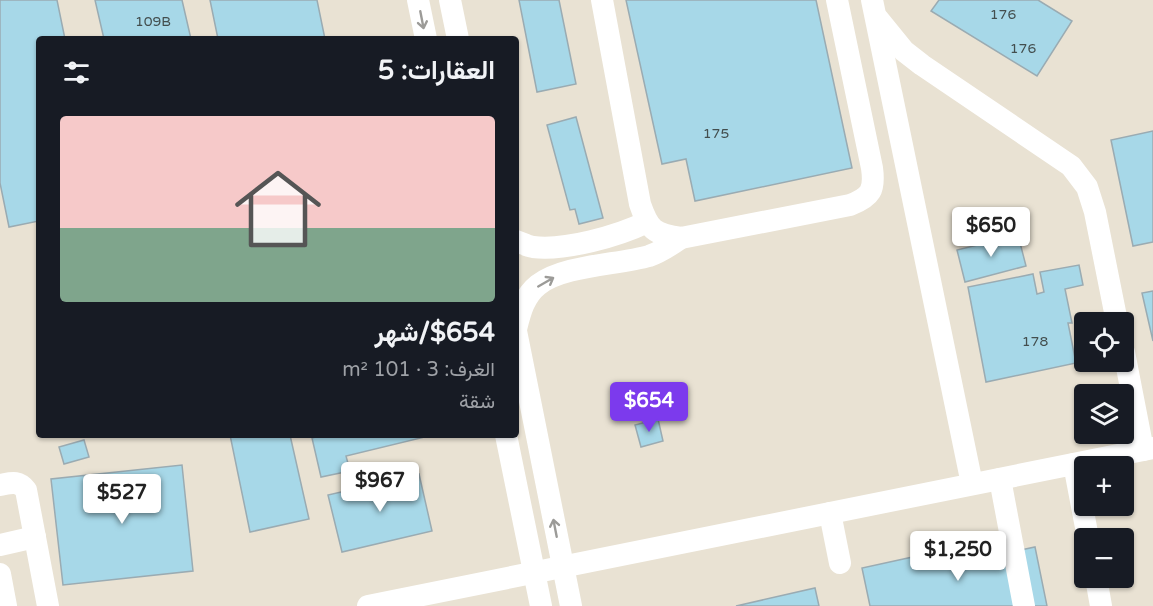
<!DOCTYPE html>
<html lang="ar">
<meta charset="utf-8">
<style>
body{margin:0;font-family:"Varela Round",Vazirmatn,sans-serif;background:#242831;color:#f1f3f6;direction:rtl;height:100vh;display:flex;flex-direction:column;font-size:22px;white-space:nowrap}
*{box-sizing:border-box;margin:0}
p{font-size:20px;color:#9ea1a6}
.icon{flex:none;width:33px;height:33px;fill:none;stroke:currentColor;stroke-width:2;stroke-linecap:round;stroke-linejoin:round}
.map{position:relative;flex:1;overflow:hidden;direction:ltr}
.details{position:absolute;left:36px;top:36px;width:483px;height:402px;display:flex;flex-direction:column;background:#171b24;border-radius:6px;box-shadow:0 2px 4px #0004;direction:rtl}
.details>*{flex:none}
.tools{position:absolute;left:1074px;top:312px;display:grid;gap:12px}
.tools a{display:grid;place-items:center;width:60px;height:60px;border-radius:6px;background:#171b24;box-shadow:0 2px 4px #0004;font-size:30px}
.price{position:absolute;translate:-50% -51px;padding:0 14px;border-radius:6px;background:#fff;color:#222;font-size:20px;line-height:39px;filter:drop-shadow(0 2px 3px #0008)}
.price::after{content:'';position:absolute;left:50%;top:36px;width:18px;height:14px;margin-left:-9px;background:inherit;clip-path:polygon(0 0,100% 0,50% 100%)}
.price.active{background:#7c3aed;color:#fff}
ul{padding:0;list-style:none}
li{display:grid;align-content:center;gap:12px;height:318px;padding:0 24px}
li+li{border-top:2px solid #363941}
li span{display:grid;place-items:center;height:186px;border-radius:6px;color:#555}
li>.icon{margin-inline-start:auto}
span .icon{width:108px;height:108px;fill:#fffc;stroke-width:1}
li b{font-size:26px}
h2{display:flex;justify-content:space-between;align-items:center;height:72px;padding:0 24px;font-size:26px}
.map>svg:first-child{display:block}
.building{fill:#a7d8e8;stroke:#9aabb2;stroke-width:1.5}
.lines{fill:none;stroke-linecap:round;stroke-linejoin:round}
.minor{stroke:#fff;stroke-width:22}
.oneway{stroke:#9c9b98}
.labels{text-anchor:middle;stroke-width:4.5;stroke-linejoin:round;paint-order:stroke}
.number-label{font-size:14px;fill:#434e4e}
</style>
<div class="map">
<svg width="1153" height="606" viewBox="0 0 1153 606">
<rect width="100%" height="100%" fill="#e9e2d3"/>
<!-- building -->
<g class="building">
<path d="M0,0h57l8,39h-26v182l-30,6 -9,-44z"/>
<path d="M95,0h87l9,39h-87z"/>
<path d="M210,0h107l8,39h-107z"/>
<path d="M519,0h40l17,84 -39,8z"/>
<path d="M626,0h190l36,168 -157,33 -9,-42 -24,5z"/>
<path d="M939,0h99l34,21 -35,55 -106,-65z"/>
<path d="M576,117l27,101 -24,6 -4,-15 -5,1 -23,-85z"/>
<path d="M1153,131v111l-20,4 -22,-106z"/>
<path d="M1018,235l8,31 -61,16 -8,-32z"/>
<path d="M1079,265l4,20 -18,4 7,34h-4l8,40 -90,19 -18,-95 65,-13 4,20 7,-2 -4,-20z"/>
<path d="M1153,291v50l-11,-48z"/>
<path d="M658,419l5,22 -22,6 -6,-22z"/>
<path d="M230,435h60l19,84 -59,13z"/>
<path d="M323,435h106v1l-83,20 4,15 -29,6 -9,-39z"/>
<path d="M84,440l5,17 -25,7 -5,-17z"/>
<path d="M182,465l11,106 -130,14 -12,-106z"/>
<path d="M419,474l13,57 -90,21 -14,-57z"/>
<path d="M1035,547l12,59h-177l-8,-38 69,-15 3,15z"/>
<path d="M815,588l4,18h-83z"/>
</g>
<g class="lines">
<!-- minor -->
<g class="minor">
<path d="M418,0l8,39"/>
<path d="M450,0l8,39"/>
<path d="M602,0l38,204c9,26 14,30 41,34l169,-33c21,-8 25,-15 22,-37l-35,-168"/>
<path d="M872,0l100,484"/>
<path d="M878,19l26,32 18,14 149,101 16,21 8,25 22,110"/>
<path d="M516,241c6,2 11,5 17,6 32,4 85,-11 114,-25"/>
<path d="M516,329c4,-16 8,-33 22,-44 25,-20 80,-20 111,-29 12,-4 22,-11 32,-18"/>
<path d="M516,331l55,275"/>
<path d="M1124,352l19,98"/>
<path d="M506,435l35,171"/>
<path d="M1074,464l14,74"/>
<path d="M1000,479l24,127"/>
<path d="M0,485c11,-2 18,-5 26,5l22,116"/>
<path d="M830,513l10,50"/>
<path d="M0,545l35,-8"/>
<path d="M0,574l6,32"/>
<path d="M1096,578l5,28"/>
<path d="M368,606l785,-158"/>
</g>
</g>
<!-- one-way arrows -->
<defs><path id="oneway-shaft" d="M-6 0H5M1.5-3L5.5 0L1.5 3" fill="none" stroke-width="1.6" stroke-linecap="round" stroke-linejoin="round" transform="scale(1.5)"/></defs>
<g class="oneway">
<use href="#oneway-shaft" transform="translate(422 20) rotate(79)"/>
<use href="#oneway-shaft" transform="translate(546 282) rotate(-30)"/>
<use href="#oneway-shaft" transform="translate(555 528) rotate(-101)"/>
</g>
<g class="labels">
<!-- number labels -->
<g class="number-label">
<text x="1003" y="19">176</text>
<text x="153" y="26">109B</text>
<text x="1023" y="53">176</text>
<text x="716" y="138">175</text>
<text x="1035" y="346">178</text>
</g>
</g>
</svg>
<div class="tools">
<a><svg class="icon" aria-label="locate" viewBox="0 0 24 24"><circle cx="12" cy="12" r="6"/><path d="M12 2v4M12 18v4M2 12h4M18 12h4"/></svg></a>
<a><svg class="icon" aria-label="layers" viewBox="0 0 24 24"><path d="M12 4l9 5-9 5-9-5zM3 14l9 5 9-5"/></svg></a>
<a>+</a>
<a>−</a>
</div>
<b class="price" style="left:991px;top:258px">$650</b>
<b class="price active" style="left:649px;top:433px">$654</b>
<b class="price" style="left:380px;top:513px">$967</b>
<b class="price" style="left:122px;top:525px">$527</b>
<b class="price" style="left:958px;top:582px">$1,250</b>
<section class="details">
<h2>العقارات: 5<svg class="icon" aria-label="filters" viewBox="0 0 24 24"><path d="M4 7h16M4 17h16"/><circle cx="9" cy="7" r="2"/><circle cx="15" cy="17" r="2"/></svg></h2>
<ul>
<li><span style="background:linear-gradient(#f6c9c9 60%,#7fa58c 0)"><svg class="icon" aria-label="home" viewBox="0 0 24 24"><path d="M3 11l9-7 9 7M6 9v11h12V9"/></svg></span><div><b>$654/شهر</b><p>الغرف: 3 · 101 m²</p><p>شقة</p></div></li>
</ul>
</section>
</div>
